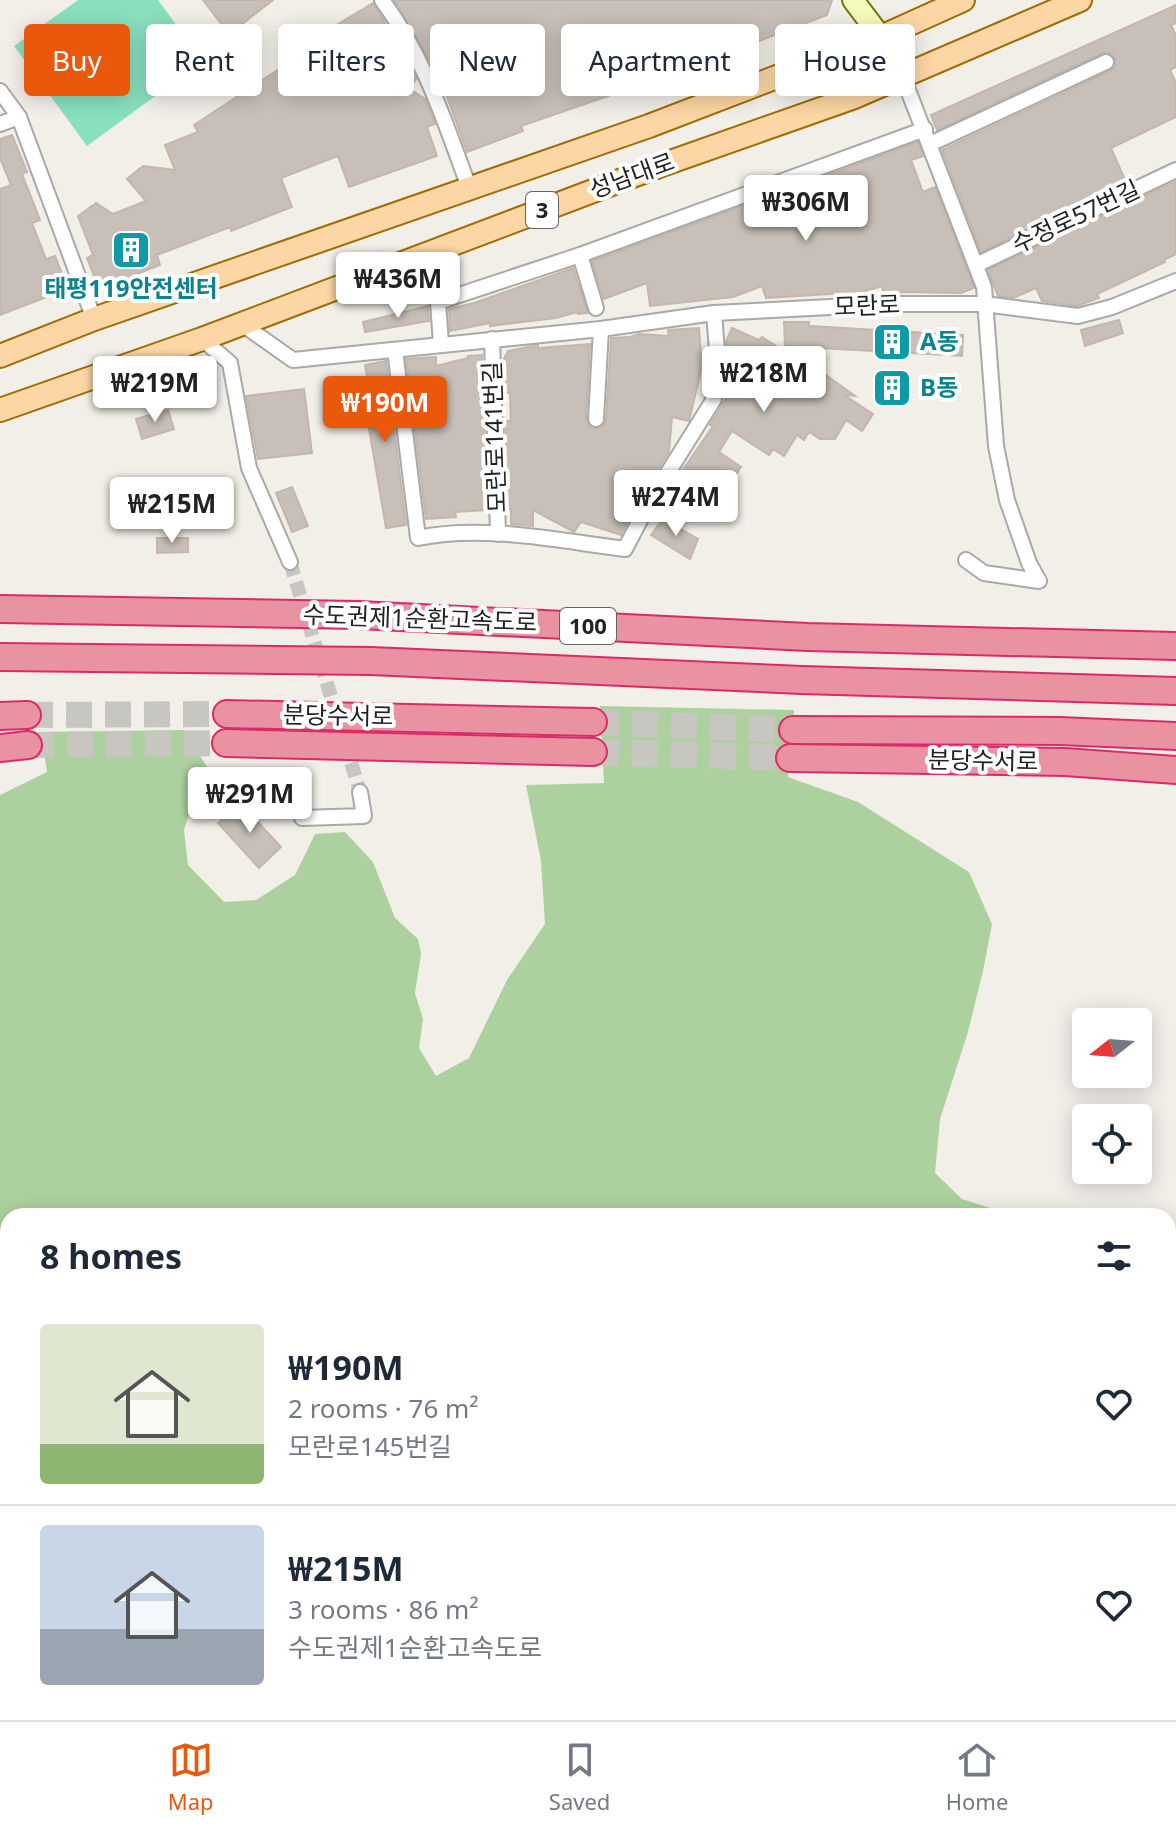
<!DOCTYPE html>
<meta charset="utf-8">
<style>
body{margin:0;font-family:"Noto Sans","Noto Sans KR",sans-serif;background:#f6f6f7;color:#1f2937;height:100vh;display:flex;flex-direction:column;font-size:30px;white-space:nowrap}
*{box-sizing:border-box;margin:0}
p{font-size:26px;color:#747a83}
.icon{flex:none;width:44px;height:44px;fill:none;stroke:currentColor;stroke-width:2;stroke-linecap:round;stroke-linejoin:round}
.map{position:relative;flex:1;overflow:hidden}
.side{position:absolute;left:0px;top:1208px;width:1176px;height:512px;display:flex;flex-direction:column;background:#fff;border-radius:24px 24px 0 0;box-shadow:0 4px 20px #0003}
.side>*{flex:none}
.banner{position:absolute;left:24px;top:24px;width:1128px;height:72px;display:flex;gap:16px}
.needle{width:52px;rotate:253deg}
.controls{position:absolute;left:1072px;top:1008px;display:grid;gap:16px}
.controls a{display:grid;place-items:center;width:80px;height:80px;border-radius:8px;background:#fff;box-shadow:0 4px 20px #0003;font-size:40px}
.price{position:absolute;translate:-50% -68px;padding:0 18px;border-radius:8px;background:#fff;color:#222;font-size:26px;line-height:52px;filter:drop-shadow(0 2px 4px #0008)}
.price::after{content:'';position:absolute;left:50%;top:48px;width:24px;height:18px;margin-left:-12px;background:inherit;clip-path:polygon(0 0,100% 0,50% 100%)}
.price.active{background:#ea580c;color:#fff}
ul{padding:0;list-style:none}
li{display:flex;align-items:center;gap:24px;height:200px;padding:0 40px}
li+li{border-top:2px solid #e0e1e3}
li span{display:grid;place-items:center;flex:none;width:224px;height:160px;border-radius:8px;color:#555}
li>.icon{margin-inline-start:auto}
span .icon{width:96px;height:96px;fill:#fffc;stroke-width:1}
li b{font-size:34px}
h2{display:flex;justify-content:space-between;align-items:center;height:96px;padding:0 40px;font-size:34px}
.chip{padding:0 28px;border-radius:8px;background:#fff;box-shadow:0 4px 20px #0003;font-size:28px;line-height:72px}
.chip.active{background:#ea580c;color:#fff}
.tab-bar{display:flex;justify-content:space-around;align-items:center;height:112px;border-top:2px solid #e0e1e3;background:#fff;font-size:22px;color:#747a83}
.tab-bar a{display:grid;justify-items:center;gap:4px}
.tab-bar .active{color:#ea580c}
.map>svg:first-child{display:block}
.forest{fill:#add19e}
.pitch{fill:#88e0be}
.building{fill:#c7bfb8;stroke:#c4b6ab;stroke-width:2}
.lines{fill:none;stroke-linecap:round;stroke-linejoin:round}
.street-tunnel{stroke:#c8c6c1;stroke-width:14;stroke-dasharray:14 7;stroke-linecap:butt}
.highway-tunnel{stroke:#c8c6c1;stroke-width:26;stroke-dasharray:26 13;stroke-linecap:butt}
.street-casing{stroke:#a9a9a9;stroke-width:18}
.secondary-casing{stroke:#707d05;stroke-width:24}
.primary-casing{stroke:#a06b00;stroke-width:26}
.highway-casing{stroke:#dc2a67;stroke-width:30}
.street{stroke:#fff;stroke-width:14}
.secondary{stroke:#f7fabf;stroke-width:20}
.primary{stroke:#fcd6a4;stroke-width:22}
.highway{stroke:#e892a2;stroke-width:26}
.labels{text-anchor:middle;stroke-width:8;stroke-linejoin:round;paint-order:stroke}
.shield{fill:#fff;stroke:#646464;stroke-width:2}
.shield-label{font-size:22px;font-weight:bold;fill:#222}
.street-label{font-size:24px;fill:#222;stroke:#fff}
.culture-label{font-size:24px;font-weight:bold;fill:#0d838f;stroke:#fff;text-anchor:start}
</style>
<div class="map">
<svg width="1176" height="1720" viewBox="0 0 1176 1720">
<rect width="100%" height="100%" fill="#f2efe9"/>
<!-- forest -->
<path class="forest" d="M600,706l194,4 -6,67 70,25 111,70 23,52 -9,47 -15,61 -28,87 -5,54 27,26 44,14v3h-998v496h518l-22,8h-504v-925l47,-23 -6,-40 143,-2 31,50 -20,15 -11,35 4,35 36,37 32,-2 39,-25 20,-41 30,-2 28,30 22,56 23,21 3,15 -6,39 8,26 -4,29 17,28 33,-18 38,-78 38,-56 -4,-63 -15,-76 78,-2z"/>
<!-- pitch -->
<path class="pitch" d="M78,0h80l45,61 -116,85 -73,-100z"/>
<!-- building -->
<g class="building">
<path d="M203,0h70l-44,34z"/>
<path d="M394,0h438l-5,15 -78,30 -8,-11 -31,24 -18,9 -171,59 2,5 -56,21 -26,-72z"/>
<path d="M373,3l29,47 14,29 -6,10 15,10 10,25 -8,3 10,29 -88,31 -11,-31 -16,6 -41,16 11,29 -61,24 -1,-4 -73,28 3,10 -61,24 -12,-31 6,-3 -15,-39 18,-13 17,11 33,-13 -19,-22 16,-13 32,4 -10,-25 33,-13 -4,-7 108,-71 -4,-6z"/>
<path d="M1176,5v18l-5,2 5,11v31l-6,3 6,13v34l-65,31 15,34 -145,70 -39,-102 168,-79 5,-4v-8l-4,-6h-9l-165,77 -6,-15z"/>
<path d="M12,135l15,37 -5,2 18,46 -8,3 14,36 9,-3 13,33 -68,26v-126l11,-4 -11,-27v-19z"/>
<path d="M918,142l5,14 -12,4 12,32 12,-5 39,101 -13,5 -61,-1 -1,2 -16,-3 -1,-5 -19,6 -97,6 -4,-12 -29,11 -83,9 -3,-23 -43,16 -12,-38z"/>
<path d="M1176,181v73l-12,6 1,2 -68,32 2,4 -22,8 -35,-5 -6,-13 -23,10 -15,-2 -10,-26z"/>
<path d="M573,268l15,45 -10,1 -1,-2 -21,6 -66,8v-3l-40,8 -1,-22 25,-6z"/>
<path d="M428,306l1,15 -64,11 -2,-10z"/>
<path d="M1119,320l4,13 -38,13 -4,-16z"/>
<path d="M784,322h25v4l154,9 -1,21 -85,-5v-6l-4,6 -88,-5z"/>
<path d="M699,328l3,39 -13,54 -17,-4 -3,35 -33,51 -15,32 -40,-13 -7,10 -41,-22v16l-22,-2v-15h-4l-2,-88h6l-1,-28h-6l-1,-32 5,-10 30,-6v3l52,-4 -4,74 4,9 6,2 8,-4 2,-5 5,-82 19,-1 9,-3 30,2 -1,-6z"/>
<path d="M732,328l27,12 3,-3 23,15v-6l70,50 -11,-1 29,19 -11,17 -16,-11 -11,19h-15l-11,-7 -5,8 -7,-5 -13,21 -11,-7 -4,6 -37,-24 -13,21 22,15 -17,24 -4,-3 -19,28 -34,-23 46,-67 -3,-1 20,-33 -5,-3 1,-28 7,-11 -6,-3 -1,-6z"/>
<path d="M482,355l5,155 -32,2 1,5 -30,2 -20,-160 30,-2v9l32,-8v-2z"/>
<path d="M386,361l20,164 -20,3 -20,-117 3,-1 -3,-23h3l-4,-22z"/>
<path d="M875,376l35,2 -1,21 -35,-2z"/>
<path d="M304,389l8,64 -54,6 -12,-63z"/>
<path d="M168,410l6,19 -32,10 -6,-20z"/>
<path d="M292,487l16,39 -16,6 -16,-39z"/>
<path d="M663,519l35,20 -8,20 -39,-24z"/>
<path d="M157,538h31v14l-31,1z"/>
<path d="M240,803l41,44 -22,21 -41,-45z"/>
</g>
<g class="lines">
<!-- street-tunnel -->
<path class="street-tunnel" d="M290,562l70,230"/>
<!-- highway-tunnel -->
<g class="highway-tunnel">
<path d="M27,715l200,-1"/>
<path d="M593,722l200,8"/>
<path d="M28,745l198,-2"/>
<path d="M593,752l197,6"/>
</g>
<!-- street casing -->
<g class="street-casing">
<g id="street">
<path d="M382,0c43,58 63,123 88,190"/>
<path d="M903,77l81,210 12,159 11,54 22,63 10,18 -55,-8 -18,-13"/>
<path d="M0,91l19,26 75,202"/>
<path d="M0,124l19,-7"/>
<path d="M930,144l176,-82"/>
<path d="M580,255l16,53"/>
<path d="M976,265l200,-95"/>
<path d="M242,324l51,36 308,-31 113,-16 174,-9h96l94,12 34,-9 64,-26"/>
<path d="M202,339l28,24 19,105 41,94"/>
<path d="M492,339l6,195"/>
<path d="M441,344l-3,-42 142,-47 345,-126"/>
<path d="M395,350l23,188c65,-14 142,3 207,11l24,-46 65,-104 3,-48 -3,-38"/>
<path d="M596,419l5,-90"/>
<path d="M302,818l62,-2 -4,-24"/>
</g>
</g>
<!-- secondary casing -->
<g class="secondary-casing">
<g id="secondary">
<path d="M853,0l28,37 22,40"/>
<path d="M1168,1594l8,-2"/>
<path d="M737,1720l25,-8"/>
</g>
</g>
<!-- primary casing -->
<g class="primary-casing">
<g id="primary">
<path d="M0,356l94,-37 555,-193 232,-89 82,-37"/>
<path d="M0,410l202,-71 457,-173 193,-68 228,-98"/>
</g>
</g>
<!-- highway casing -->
<g class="highway-casing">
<g id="highway">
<path d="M0,609l359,6 449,22 368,9"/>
<path d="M0,657l371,4 431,19 374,11"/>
<path d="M227,714l366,8"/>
<path d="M0,716l27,-1"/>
<path d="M793,730l266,1 117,5"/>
<path d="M226,743l367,9"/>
<path d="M0,748l28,-3"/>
<path d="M790,758l275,4 111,8"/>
</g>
</g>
<!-- street -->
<use href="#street" class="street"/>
<!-- secondary -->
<use href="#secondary" class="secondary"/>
<!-- primary -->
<use href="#primary" class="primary"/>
<!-- highway -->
<use href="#highway" class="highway"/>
</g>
<!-- icons -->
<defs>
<g id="building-square" transform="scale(2)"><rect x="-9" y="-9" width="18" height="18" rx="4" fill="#0f9aa8" stroke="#fff"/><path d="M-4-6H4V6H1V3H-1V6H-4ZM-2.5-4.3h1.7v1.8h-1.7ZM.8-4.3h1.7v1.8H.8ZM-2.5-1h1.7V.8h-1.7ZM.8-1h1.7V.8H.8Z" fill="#fff"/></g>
</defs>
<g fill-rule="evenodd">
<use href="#building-square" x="131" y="250"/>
<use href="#building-square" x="892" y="342"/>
<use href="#building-square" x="892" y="388"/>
</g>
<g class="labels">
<!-- shield labels -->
<g class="shield">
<rect x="526" y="192" width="32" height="36" rx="6"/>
<rect x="560" y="608" width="56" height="36" rx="6"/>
</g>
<g class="shield-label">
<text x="542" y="218">3</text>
<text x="588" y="634">100</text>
</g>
<!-- street labels -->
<g class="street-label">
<text transform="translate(632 176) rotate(-20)" y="8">성남대로</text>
<text transform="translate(1076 217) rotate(-25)" y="8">수정로57번길</text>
<text transform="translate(867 306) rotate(-2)" y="8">모란로</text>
<text transform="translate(495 437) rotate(-92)" y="8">모란로141번길</text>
<text transform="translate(420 619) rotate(2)" y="8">수도권제1순환고속도로</text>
<text transform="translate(338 716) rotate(1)" y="8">분당수서로</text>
<text transform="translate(983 761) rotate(1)" y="8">분당수서로</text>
</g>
<!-- culture labels -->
<g class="culture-label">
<text x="131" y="297" text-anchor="middle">태평119안전센터</text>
<text x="920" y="350">A동</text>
<text x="920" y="396">B동</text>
</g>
</g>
</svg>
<div class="controls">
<a><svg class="needle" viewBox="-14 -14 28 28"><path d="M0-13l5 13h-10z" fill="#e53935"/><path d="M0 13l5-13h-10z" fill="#747a83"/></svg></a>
<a><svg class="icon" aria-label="locate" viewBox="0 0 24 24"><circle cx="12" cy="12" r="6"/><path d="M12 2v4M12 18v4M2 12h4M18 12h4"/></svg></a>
</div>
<b class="price" style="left:806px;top:243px">₩306M</b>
<b class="price" style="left:398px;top:320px">₩436M</b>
<b class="price" style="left:764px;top:414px">₩218M</b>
<b class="price" style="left:155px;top:424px">₩219M</b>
<b class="price active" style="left:385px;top:444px">₩190M</b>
<b class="price" style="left:676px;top:538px">₩274M</b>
<b class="price" style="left:172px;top:545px">₩215M</b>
<b class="price" style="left:250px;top:835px">₩291M</b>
<div class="banner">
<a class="chip active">Buy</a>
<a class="chip">Rent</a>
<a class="chip">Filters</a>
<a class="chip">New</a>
<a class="chip">Apartment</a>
<a class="chip">House</a>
</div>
<section class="side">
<h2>8 homes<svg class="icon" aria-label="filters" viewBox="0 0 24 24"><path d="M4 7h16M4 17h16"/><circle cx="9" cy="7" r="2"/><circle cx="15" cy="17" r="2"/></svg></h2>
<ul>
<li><span style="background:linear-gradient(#dfe7d0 75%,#8fb573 0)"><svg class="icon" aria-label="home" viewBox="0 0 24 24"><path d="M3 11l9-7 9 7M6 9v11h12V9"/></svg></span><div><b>₩190M</b><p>2 rooms · 76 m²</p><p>모란로145번길</p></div><svg class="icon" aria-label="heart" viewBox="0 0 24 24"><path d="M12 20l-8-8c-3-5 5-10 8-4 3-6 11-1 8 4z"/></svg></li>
<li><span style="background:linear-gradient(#c9d6e8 65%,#9aa5b1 0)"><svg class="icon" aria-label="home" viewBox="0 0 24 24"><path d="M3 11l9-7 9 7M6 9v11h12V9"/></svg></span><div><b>₩215M</b><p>3 rooms · 86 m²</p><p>수도권제1순환고속도로</p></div><svg class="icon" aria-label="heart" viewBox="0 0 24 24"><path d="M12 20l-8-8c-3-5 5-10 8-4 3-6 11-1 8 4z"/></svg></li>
</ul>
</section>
</div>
<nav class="tab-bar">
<a class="active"><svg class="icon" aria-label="map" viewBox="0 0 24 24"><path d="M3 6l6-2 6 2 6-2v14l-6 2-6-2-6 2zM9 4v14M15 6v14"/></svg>Map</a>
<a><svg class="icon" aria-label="saved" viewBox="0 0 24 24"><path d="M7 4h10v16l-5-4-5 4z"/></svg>Saved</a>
<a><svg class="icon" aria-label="home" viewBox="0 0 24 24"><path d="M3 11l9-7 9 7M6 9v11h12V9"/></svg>Home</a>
</nav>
